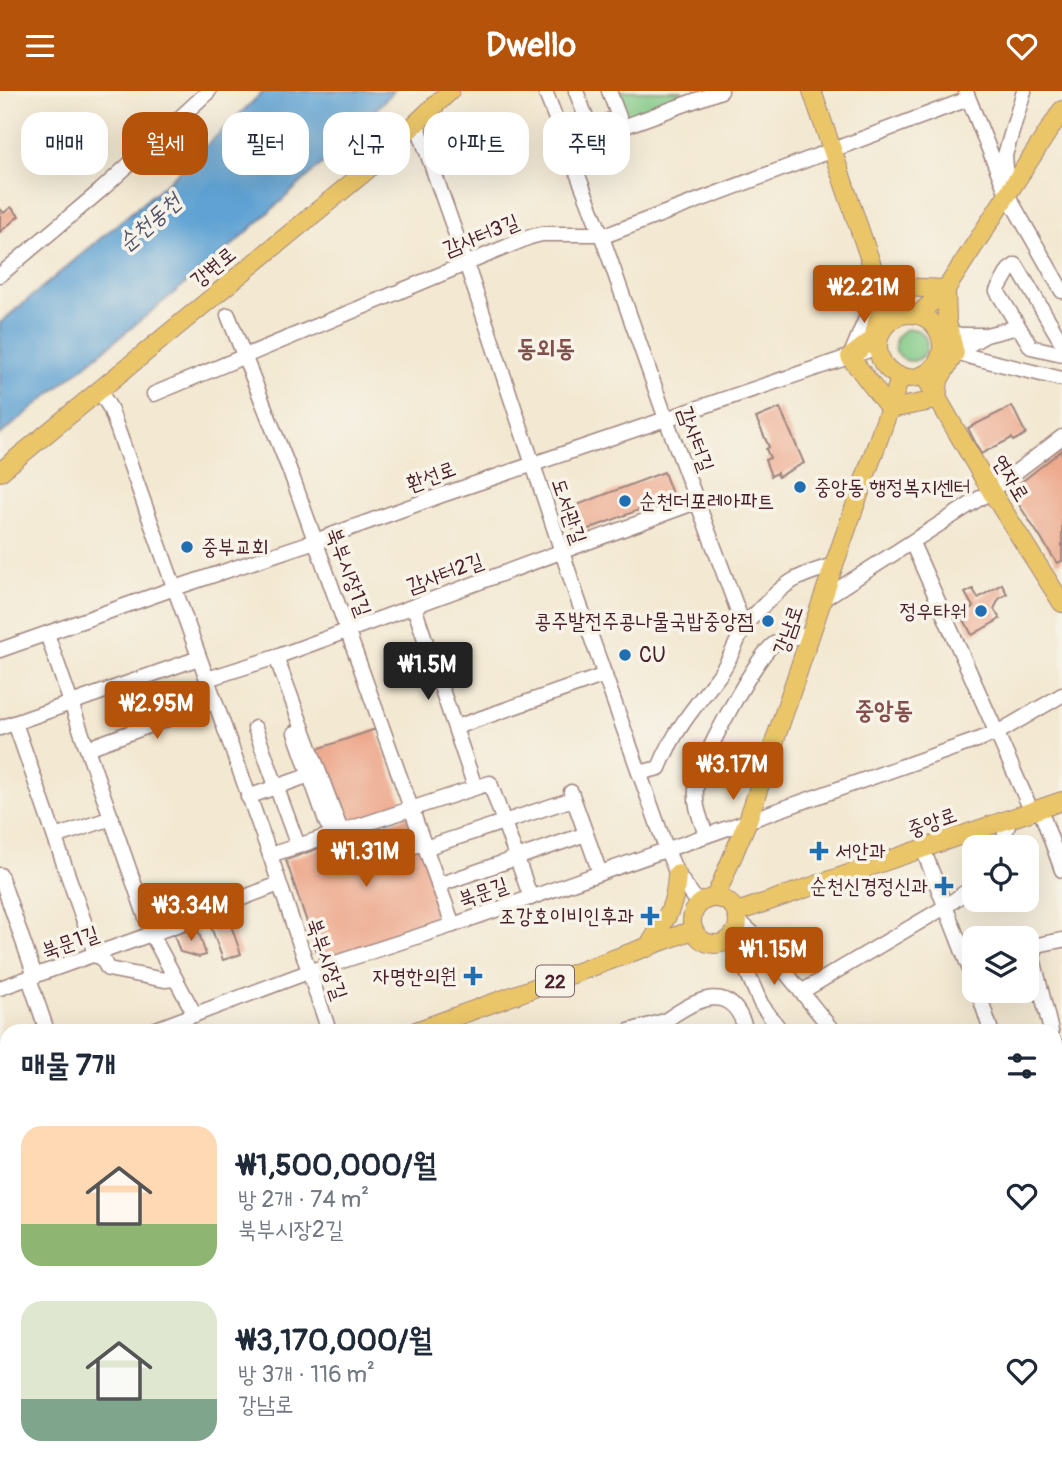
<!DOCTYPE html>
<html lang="ko">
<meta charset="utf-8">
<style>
body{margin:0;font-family:Pangolin,"Poor Story",sans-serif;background:#f6f6f7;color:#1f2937;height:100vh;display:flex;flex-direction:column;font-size:26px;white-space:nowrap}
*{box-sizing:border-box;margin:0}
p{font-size:23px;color:#747a83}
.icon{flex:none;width:38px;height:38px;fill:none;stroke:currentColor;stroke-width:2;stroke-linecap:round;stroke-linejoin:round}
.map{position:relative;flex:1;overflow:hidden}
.sheet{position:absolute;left:0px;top:933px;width:1062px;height:450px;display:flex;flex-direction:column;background:#fff;border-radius:21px 21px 0 0;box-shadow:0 7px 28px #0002}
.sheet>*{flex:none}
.hud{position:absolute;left:21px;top:21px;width:700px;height:63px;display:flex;gap:14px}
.buttons{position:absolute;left:962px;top:744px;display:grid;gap:14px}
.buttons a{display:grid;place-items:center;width:77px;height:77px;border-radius:14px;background:#fff;box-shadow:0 7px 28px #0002;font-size:35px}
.price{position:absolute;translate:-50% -60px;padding:0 16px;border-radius:7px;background:#b45309;color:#fff;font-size:23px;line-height:46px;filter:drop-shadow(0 2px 4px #0008)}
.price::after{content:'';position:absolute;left:50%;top:42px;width:21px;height:16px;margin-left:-10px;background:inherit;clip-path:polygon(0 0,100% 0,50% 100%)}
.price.on{background:#222;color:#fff}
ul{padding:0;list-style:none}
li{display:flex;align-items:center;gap:21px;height:175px;padding:0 21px}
li span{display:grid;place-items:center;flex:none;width:196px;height:140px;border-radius:21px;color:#555}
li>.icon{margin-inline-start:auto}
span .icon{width:84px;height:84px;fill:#fffc;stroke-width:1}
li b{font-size:30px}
h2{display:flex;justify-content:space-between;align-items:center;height:84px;padding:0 21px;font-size:30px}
.pill{padding:0 24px;border-radius:21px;background:#fff;box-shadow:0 7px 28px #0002;font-size:24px;line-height:63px}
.pill.on{background:#b45309;color:#fff}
header{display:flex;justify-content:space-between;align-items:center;height:91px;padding:0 21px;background:#b45309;color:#fff;font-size:32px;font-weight:700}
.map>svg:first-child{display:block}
.green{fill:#80c885;stroke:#657458;stroke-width:2}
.water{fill:#5fa2d3;stroke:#54607f;stroke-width:2}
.building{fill:#eda78b}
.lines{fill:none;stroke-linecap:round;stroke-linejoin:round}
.minor-casing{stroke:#9e847e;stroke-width:17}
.major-casing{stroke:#9e847e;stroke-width:20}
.minor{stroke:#fff;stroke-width:14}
.major{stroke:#ebc669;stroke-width:18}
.poi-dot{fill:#1f6fb2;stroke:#f7f3e8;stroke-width:2.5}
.labels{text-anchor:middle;stroke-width:7;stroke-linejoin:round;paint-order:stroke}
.shield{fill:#f7f3e8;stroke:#7e5f64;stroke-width:2}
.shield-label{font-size:19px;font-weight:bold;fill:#4a1f2b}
.street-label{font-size:21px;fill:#4a1f2b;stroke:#f7f3e8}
.poi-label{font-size:21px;fill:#4a1f2b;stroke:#f7f3e8;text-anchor:start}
.water-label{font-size:23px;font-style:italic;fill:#52536e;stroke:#f7f3e8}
.quarter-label{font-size:24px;font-weight:bold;fill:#834f4d;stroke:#f7f3e8}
</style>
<header><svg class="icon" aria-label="menu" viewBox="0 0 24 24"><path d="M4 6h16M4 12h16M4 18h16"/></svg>Dwello<svg class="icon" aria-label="heart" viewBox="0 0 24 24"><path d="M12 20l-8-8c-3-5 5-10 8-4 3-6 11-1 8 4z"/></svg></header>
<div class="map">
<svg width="1062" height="1382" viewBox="0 0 1062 1382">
<rect width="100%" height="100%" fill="#f7f3e8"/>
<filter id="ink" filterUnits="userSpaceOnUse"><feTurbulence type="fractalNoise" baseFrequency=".0143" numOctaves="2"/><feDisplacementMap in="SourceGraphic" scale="14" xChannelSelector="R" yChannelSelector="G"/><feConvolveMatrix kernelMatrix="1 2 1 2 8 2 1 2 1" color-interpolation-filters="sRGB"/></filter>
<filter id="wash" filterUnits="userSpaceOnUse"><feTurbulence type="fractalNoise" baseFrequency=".00686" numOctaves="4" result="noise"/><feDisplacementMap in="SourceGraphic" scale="28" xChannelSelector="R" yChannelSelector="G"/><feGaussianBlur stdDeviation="1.57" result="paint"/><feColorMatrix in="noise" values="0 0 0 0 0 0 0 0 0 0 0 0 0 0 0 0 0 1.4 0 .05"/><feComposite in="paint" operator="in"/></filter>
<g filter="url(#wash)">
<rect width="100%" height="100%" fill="#f3e8d1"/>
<!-- green -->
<g class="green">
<path d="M614,0h68l3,8 -58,22z"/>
<circle cx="911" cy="254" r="16"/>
</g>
<!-- water -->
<path class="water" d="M264,0h130l-70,71 -89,81 -235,192v-112l170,-143z"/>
<g id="blocks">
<!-- building -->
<g class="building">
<path d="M11,116l8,9 -19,16v-23l4,4z"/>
<path d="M1012,315l14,28 -13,7 -1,-3 -31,16 -13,-26z"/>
<path d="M780,317l24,55 -26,14 -1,-4 -6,3 -6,-16 5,-2 -4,-9 3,-2 -13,-29z"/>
<path d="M1062,359v111l-5,2 -47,-72z"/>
<path d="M664,381l9,25 -87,33 -2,-5 -11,4 -5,-12 12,-4 -3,-8z"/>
<path d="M1002,493l5,10 -8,5 -5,10 6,10 -28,16 -11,-21 12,-7 -8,-14 8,-4 5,9z"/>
<path d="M376,638l27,76 -59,21 -27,-77z"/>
<path d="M411,724l34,103 -3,4 -122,39 -34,-101z"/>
<path d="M228,826l13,37 -18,6 -13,-36z"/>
<path d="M197,836l9,28 -7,2 -19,-5 -6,-17z"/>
<path d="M606,1376h52l-2,3 7,3h-42z"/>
<path d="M742,1376h22l5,6h-36z"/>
</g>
</g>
</g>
<g filter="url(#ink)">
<use href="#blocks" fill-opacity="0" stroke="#9e847e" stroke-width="2"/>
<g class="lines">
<!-- minor casing -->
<g class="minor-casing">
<g id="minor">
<path d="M545,0l56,143 65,185 78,208"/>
<path d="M576,0l17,45"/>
<path d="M966,1l41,102 55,97"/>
<path d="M417,33l49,139 111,334 89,251 11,26 22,30"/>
<path d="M590,37l29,-11 -10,-26"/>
<path d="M568,56l153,-56"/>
<path d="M1007,91l-2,-27 19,-64"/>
<path d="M0,184l100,-84 109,-100"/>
<path d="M228,224l65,164 160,446"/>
<path d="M936,237l24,7h26l-31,18"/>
<path d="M986,244l32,-8"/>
<path d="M1062,252l-46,-78 -7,5 -12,21 34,56 31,7"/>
<path d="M942,256l13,6 107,26"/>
<path d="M850,266l26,-63"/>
<path d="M99,299l11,18 160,447 59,176"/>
<path d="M154,303l376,-157 12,-3h67l359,-135"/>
<path d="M912,452l120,269"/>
<path d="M823,508l168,-108 71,-54"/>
<path d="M414,516l61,180"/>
<path d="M47,543l105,301 43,80"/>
<path d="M0,559l175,-62 140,-47 127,-46 436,-148"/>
<path d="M276,566l65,174"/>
<path d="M207,588l69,-22 420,-155"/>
<path d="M15,632l81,233"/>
<path d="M456,636l149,-52"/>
<path d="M0,637l199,-70"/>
<path d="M255,637l43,118"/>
<path d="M295,642l32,91"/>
<path d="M88,657l126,-46"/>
<path d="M639,682l20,-5c14,-36 36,-62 59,-91 11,-15 17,-32 25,-48 4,-8 12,-14 18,-21 27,-28 36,-32 73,-43"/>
<path d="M571,701l29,81"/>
<path d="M248,706l62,-22"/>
<path d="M1040,718l22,61"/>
<path d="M706,743c-7,-18 -13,-33 -9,-53 5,-23 59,-125 77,-137 10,-7 25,-7 37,-10"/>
<path d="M55,746l57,-19"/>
<path d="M1001,756l9,-28"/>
<path d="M425,757l148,-49"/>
<path d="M923,758l52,134"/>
<path d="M270,764l220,-72 41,115"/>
<path d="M353,775l70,-23"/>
<path d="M0,784l35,101"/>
<path d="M438,794l148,-51"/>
<path d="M739,830l19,17 75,93"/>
<path d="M732,847l29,66 20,27"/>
<path d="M100,864l8,14 57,11 10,-1"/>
<path d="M29,887l18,53"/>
<path d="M0,897l216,-77 16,-9 47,-18"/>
<path d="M978,900l13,40"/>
<path d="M801,901l144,-85 30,-22"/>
<path d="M151,940l157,-59 145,-47 544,-192 65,-38"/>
<path d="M629,940l36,-10"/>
<path d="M669,940l-4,-10c32,-23 67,-41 81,10"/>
<path d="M1051,940l-18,-73 4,-13 25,-5"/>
<path d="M1055,953l7,20"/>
<path d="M1055,978l7,10"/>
<path d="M0,993l7,-3"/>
<path d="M1055,1010l7,-5"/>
<path d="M1055,1054l7,-4"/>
<path d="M1055,1167l7,3"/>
<path d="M1055,1198l7,-13"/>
<path d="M0,1239l7,-12"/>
<path d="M1055,1275l7,27"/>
<path d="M206,1376l3,6"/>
<path d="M344,1376l2,6"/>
<path d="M555,1376l16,6"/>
<path d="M774,1376l4,6"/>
<path d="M994,1376l2,6"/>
<path d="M0,1380l2,2"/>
<path d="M57,1382l17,-6"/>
<path d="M458,1382l2,-6"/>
<path d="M520,1382l3,-6"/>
<path d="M913,1382l7,-6"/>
</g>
</g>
<!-- major casing -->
<g class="major-casing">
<g id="major">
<path d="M812,0l79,230"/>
<path d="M879,195l67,3 1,33 8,31 -16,27 -2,20 -47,9 -40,-52 23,-18 7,-29z"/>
<circle cx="910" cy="255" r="32"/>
<path d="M918,224l28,-26 116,-179"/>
<path d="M924,284l67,116 71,112"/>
<path d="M0,381l366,-301 84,-80"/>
<circle cx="715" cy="830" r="23"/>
<path d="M715,807l33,-78 86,-255 67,-189"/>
<path d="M737,821l325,-111"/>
<path d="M647,857c18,-27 29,-41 30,-74"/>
<path d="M416,940l277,-101"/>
<path d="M0,1087l7,-2"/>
</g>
</g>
<!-- minor -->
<use href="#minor" class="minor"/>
<!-- major -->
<use href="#major" class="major"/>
</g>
</g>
<!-- markers -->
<g class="poi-dot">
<circle cx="800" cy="396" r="7"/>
<circle cx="625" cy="410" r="7"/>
<circle cx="187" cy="456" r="7"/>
<circle cx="981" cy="520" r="7"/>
<circle cx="768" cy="530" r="7"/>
<circle cx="625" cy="564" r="7"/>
<path d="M815.5 749.5h7v7h7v7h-7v7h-7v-7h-7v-7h7z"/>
<path d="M940.5 784.5h7v7h7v7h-7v7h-7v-7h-7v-7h7z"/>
<path d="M646.5 814.5h7v7h7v7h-7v7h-7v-7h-7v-7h7z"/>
<path d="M469.5 874.5h7v7h7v7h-7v7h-7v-7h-7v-7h7z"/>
</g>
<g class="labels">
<!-- shield labels -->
<rect class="shield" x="536" y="874.5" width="38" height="31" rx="5"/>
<g class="shield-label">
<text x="555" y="897">22</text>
</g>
<!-- street labels -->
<g class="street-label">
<text transform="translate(481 144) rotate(-22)" y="7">감사터3길</text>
<text transform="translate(213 176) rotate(-39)" y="7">강변로</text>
<text transform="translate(696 348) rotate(70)" y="7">감사터길</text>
<text transform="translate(431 385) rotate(-20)" y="7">환선로</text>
<text transform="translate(1011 387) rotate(59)" y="7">연자로</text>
<text transform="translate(569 420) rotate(71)" y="7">도서관길</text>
<text transform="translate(349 481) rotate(70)" y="7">북부시장1길</text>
<text transform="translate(445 482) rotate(-20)" y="7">감사터2길</text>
<text transform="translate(788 539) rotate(-71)" y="7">강남로</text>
<text transform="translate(932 731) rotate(-19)" y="7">중앙로</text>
<text transform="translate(483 801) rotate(-19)" y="7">북문길</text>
<text transform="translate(70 851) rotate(-19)" y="7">북문1길</text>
<text transform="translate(327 868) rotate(71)" y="7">북부시장길</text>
</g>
<!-- poi labels -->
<g class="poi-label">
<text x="814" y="403">중앙동 행정복지센터</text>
<text x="639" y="417">순천더포레아파트</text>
<text x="201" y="463">중부교회</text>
<text x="967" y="527" text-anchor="end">정우타워</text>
<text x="754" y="537" text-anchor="end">콩주발전주콩나물국밥중앙점</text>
<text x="639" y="571">CU</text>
<text x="835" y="767">서안과</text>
<text x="928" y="802" text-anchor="end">순천신경정신과</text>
<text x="634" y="832" text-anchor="end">조강호이비인후과</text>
<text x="457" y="892" text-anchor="end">자명한의원</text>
</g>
<!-- water labels -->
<g class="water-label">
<text transform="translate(149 131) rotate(-41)" y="8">순천동천</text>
</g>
<!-- quarter labels -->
<g class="quarter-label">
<text x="546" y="265">동외동</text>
<text x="884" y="627">중앙동</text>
</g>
</g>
</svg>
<div class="buttons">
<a><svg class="icon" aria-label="locate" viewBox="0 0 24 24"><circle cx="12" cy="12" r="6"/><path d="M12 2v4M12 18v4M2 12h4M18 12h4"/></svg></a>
<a><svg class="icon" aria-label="layers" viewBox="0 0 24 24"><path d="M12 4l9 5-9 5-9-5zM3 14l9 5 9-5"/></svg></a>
</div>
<b class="price" style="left:864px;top:234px">₩2.21M</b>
<b class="price on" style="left:428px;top:611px">₩1.5M</b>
<b class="price" style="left:157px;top:650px">₩2.95M</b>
<b class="price" style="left:733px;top:711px">₩3.17M</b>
<b class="price" style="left:366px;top:798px">₩1.31M</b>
<b class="price" style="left:191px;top:852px">₩3.34M</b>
<b class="price" style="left:774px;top:896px">₩1.15M</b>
<div class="hud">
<a class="pill">매매</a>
<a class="pill on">월세</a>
<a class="pill">필터</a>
<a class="pill">신규</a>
<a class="pill">아파트</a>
<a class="pill">주택</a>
</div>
<section class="sheet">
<h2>매물 7개<svg class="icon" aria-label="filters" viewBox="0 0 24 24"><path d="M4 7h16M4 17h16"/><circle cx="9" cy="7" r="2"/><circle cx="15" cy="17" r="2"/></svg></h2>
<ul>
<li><span style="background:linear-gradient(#ffd9b3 70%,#8fb573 0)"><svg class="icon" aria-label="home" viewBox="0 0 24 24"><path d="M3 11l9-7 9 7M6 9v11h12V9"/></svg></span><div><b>₩1,500,000/월</b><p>방 2개 · 74 m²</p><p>북부시장2길</p></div><svg class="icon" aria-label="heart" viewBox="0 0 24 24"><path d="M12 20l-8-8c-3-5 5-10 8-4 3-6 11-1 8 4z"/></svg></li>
<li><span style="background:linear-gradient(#dfe7d0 70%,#7fa58c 0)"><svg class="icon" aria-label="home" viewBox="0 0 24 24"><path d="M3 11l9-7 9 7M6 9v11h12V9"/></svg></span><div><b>₩3,170,000/월</b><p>방 3개 · 116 m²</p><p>강남로</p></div><svg class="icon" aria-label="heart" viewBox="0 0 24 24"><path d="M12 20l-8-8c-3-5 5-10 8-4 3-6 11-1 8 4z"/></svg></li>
</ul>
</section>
</div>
